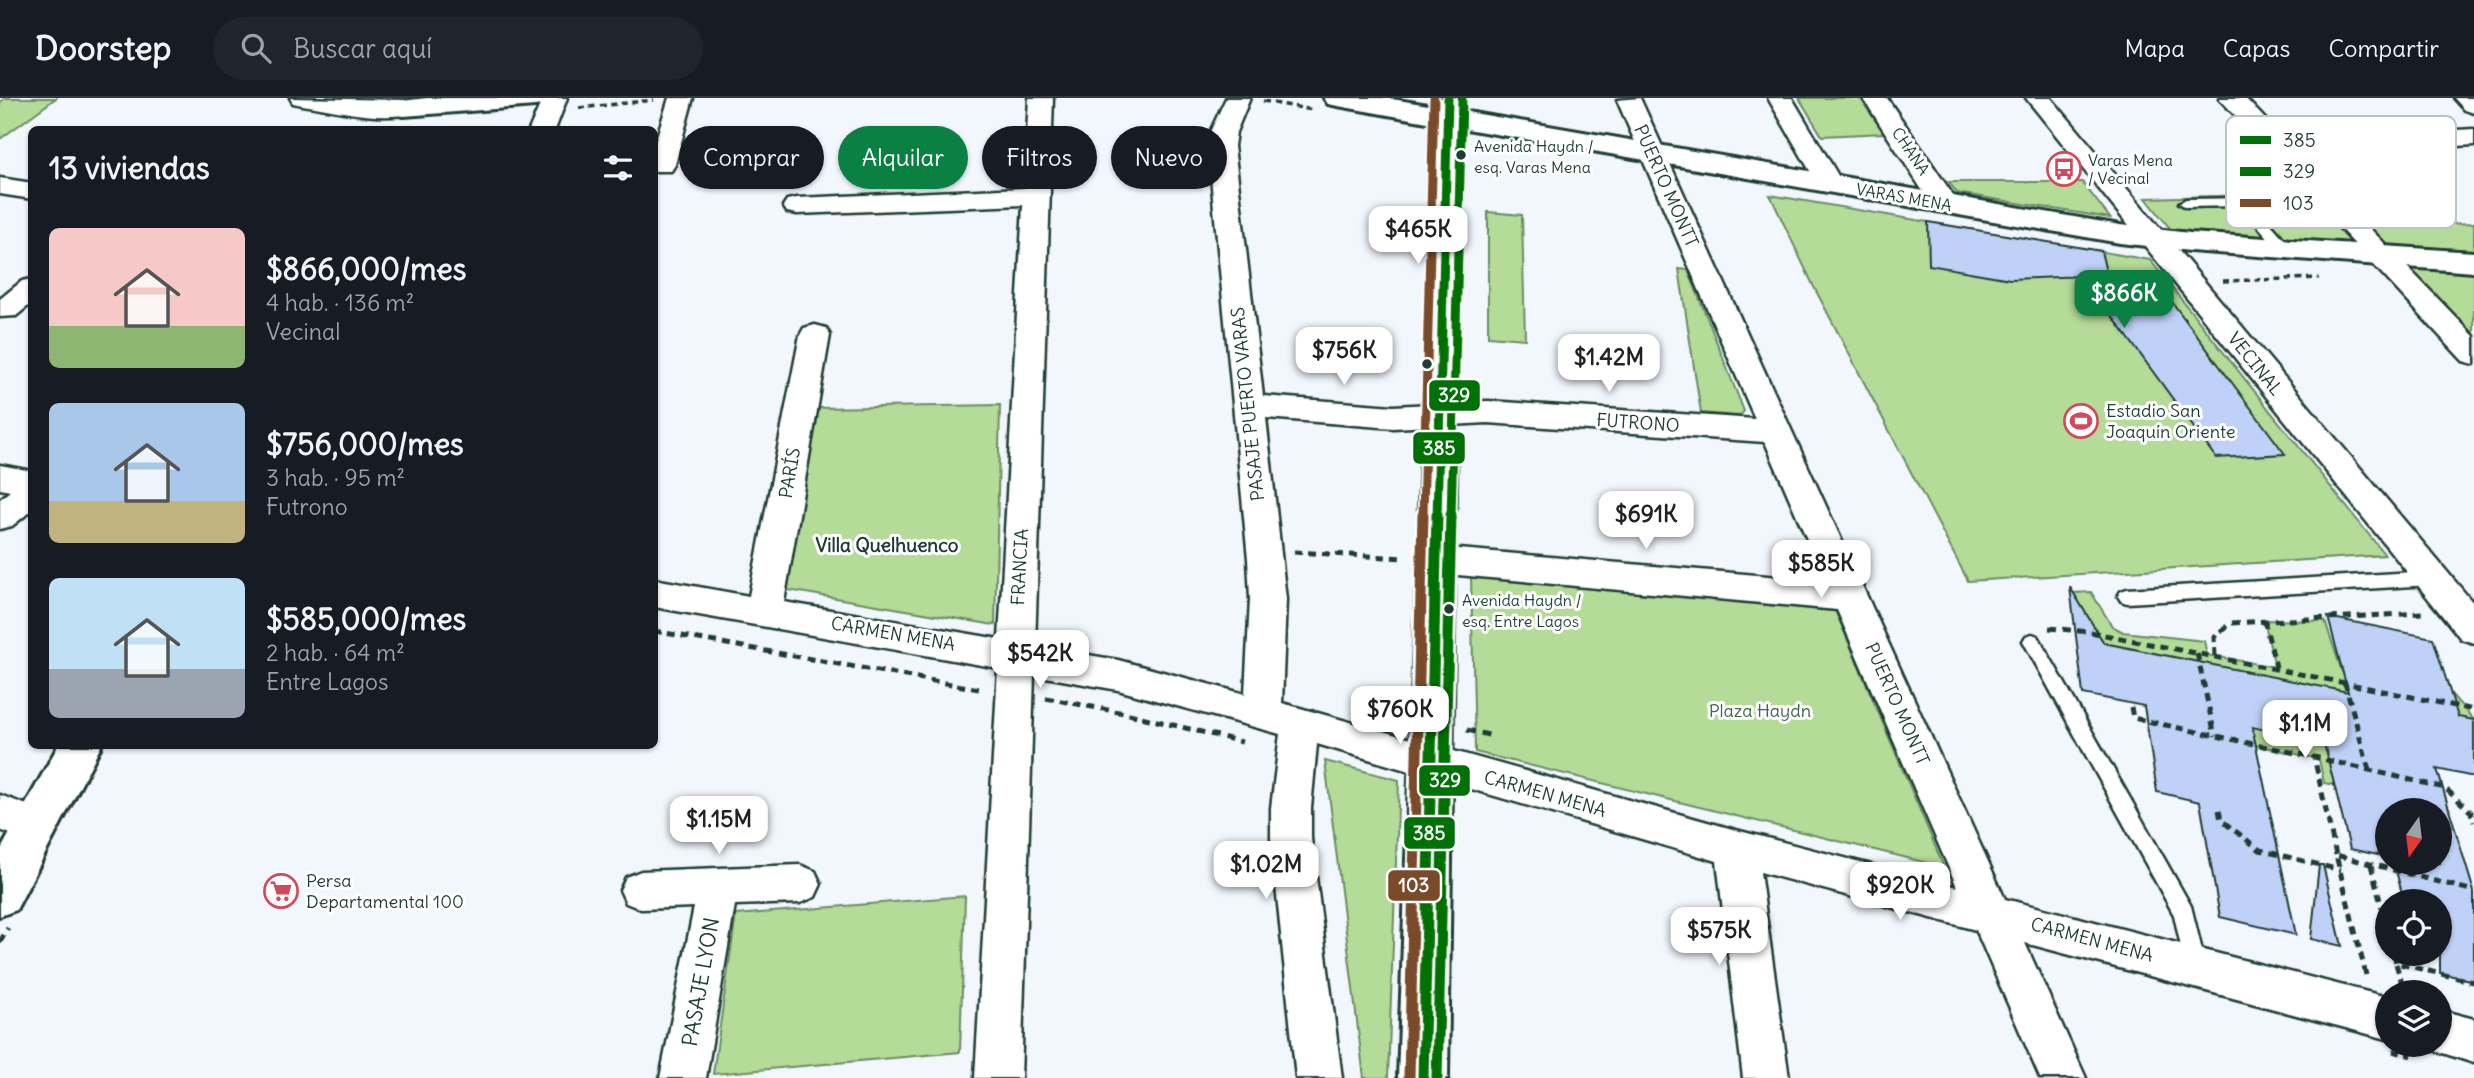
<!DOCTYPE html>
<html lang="es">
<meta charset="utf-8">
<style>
body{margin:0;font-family:Delius,sans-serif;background:#20242c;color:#f1f3f6;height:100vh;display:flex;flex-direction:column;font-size:26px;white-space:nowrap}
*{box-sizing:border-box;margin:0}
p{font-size:23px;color:#9ea1a6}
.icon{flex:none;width:38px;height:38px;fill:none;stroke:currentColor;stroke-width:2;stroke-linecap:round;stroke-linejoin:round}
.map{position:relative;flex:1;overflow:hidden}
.panel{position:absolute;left:28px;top:28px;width:630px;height:623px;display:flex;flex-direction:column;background:#171b24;border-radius:10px;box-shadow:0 2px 5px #0004}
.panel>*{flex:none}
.hud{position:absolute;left:679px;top:28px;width:665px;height:63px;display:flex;gap:14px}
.needle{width:46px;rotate:194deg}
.controls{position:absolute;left:2375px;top:700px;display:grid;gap:14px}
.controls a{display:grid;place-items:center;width:77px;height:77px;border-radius:50%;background:#171b24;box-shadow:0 2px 5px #0004;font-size:35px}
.price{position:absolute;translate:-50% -60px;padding:0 16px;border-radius:14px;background:#fff;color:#222;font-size:23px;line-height:46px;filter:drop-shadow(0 2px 4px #0008)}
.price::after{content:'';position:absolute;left:50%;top:42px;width:21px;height:16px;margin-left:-10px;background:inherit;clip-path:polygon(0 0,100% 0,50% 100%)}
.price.current{background:#0b8043;color:#fff}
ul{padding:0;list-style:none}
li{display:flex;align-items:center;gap:21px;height:175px;padding:0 21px}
li span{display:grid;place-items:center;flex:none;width:196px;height:140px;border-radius:10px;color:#555}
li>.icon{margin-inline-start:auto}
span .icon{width:84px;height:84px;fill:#fffc;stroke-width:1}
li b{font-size:30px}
h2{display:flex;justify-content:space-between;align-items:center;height:84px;padding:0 21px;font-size:30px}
.chip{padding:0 24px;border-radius:32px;background:#171b24;box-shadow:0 2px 5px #0004;font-size:24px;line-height:63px}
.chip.current{background:#0b8043;color:#fff}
header{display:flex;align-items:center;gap:42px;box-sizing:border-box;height:98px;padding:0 35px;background:#171b24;border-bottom:2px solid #363941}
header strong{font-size:33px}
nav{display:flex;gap:38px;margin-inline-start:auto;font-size:24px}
.search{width:490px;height:63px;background:#20242c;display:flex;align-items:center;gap:18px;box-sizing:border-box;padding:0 24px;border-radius:38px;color:#9ea1a6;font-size:26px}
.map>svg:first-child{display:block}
.green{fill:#b4db97;stroke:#6a8c66;stroke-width:2}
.building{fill:#bfd1f7;stroke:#1f3d34;stroke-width:2}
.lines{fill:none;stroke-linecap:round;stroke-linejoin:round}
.service-casing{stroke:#1f3d34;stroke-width:5}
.minor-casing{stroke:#1f3d34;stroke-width:5}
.tertiary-casing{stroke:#1f3d34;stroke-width:6}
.path-far1{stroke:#1f3d34;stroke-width:3.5;stroke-dasharray:6 4.5;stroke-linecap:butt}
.path{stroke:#1f3d34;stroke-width:5;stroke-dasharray:8 6;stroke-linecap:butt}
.service{fill:#fff;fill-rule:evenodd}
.minor{fill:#fff;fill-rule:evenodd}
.tertiary{fill:#fff;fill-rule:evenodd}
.bus-1-far1-casing{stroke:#fff;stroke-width:13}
.bus-1-casing{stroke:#fff;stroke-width:17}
.bus-2-far1-casing{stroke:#fff;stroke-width:13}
.bus-2-casing{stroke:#fff;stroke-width:17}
.bus-3-far1-casing{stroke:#fff;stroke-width:13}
.bus-3-casing{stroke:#fff;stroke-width:17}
.bus-1-far1{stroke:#007106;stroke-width:9}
.bus-1{stroke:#007106;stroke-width:11}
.bus-2-far1{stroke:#007106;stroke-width:9}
.bus-2{stroke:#007106;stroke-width:11}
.bus-3-far1{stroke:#7a4b2a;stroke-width:9}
.bus-3{stroke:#7a4b2a;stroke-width:11}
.bus-dot{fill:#1f3d34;stroke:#fff;stroke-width:2.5}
.labels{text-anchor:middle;stroke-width:6;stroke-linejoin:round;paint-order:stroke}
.bus-label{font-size:16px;fill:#1f3d34;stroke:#fff;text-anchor:start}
.far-street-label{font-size:16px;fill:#1f3d34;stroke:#fff}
.far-poi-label{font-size:16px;fill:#1f3d34;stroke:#fff;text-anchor:start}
.street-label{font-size:18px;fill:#1f3d34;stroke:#fff}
.poi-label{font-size:18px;fill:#1f3d34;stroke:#fff;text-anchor:start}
.park-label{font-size:18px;fill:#44644d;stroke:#fff}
.neighbourhood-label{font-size:19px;font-weight:bold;fill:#1f3d34;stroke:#fff}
.near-street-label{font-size:21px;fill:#1f3d34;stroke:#fff}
.key{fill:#fff;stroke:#bcc5c2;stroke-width:2}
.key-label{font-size:19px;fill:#1f3d34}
.line-badge{stroke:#fff;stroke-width:2.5}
.badge-label{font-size:19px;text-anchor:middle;font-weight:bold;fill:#fff}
</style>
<header>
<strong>Doorstep</strong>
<div class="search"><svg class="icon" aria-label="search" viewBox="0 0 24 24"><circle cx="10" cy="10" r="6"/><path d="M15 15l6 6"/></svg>Buscar aquí</div>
<nav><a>Mapa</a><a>Capas</a><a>Compartir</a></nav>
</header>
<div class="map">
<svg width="2474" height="980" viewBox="0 0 2474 980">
<rect width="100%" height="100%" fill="#f2f6fd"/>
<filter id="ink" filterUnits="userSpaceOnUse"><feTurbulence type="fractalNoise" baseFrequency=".0143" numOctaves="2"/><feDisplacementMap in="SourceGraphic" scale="14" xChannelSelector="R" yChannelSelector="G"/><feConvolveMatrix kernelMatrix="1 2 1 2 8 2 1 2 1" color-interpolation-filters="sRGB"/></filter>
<g filter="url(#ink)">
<!-- green -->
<g class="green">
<path d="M5,0h51l-56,41v-37z"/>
<path d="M1799,0h61l24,35 -62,3z"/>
<path d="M1949,84h133l28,36 -153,-25z"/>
<path d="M2327,95l32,34 115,-4v28l-302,-20 -26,-33z"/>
<path d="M1770,97l380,65 235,295 -417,26 -154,-294z"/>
<path d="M1488,114l34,3 3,124 -37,-3z"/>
<path d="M2402,170l72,5v68z"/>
<path d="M1679,171l9,1 56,141 -4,5 -39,-3z"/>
<path d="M1000,307l-5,220 -213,-36 33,-181z"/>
<path d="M1471,478l364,34 109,257 -469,-115z"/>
<path d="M2091,494l21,34 11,6 81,9 3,14 68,12 -11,-47 61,1 17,51 109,22 23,26 -47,47 22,41 -125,-25 -5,-24 -171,-38 -3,-15 -52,-65 -19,-48z"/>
<path d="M1325,663l74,19 -11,298h-24z"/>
<path d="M965,798l-5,156 -247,22 23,-159z"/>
</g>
<!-- building -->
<g class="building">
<path d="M1928,124l173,29 10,42 52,-3 122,164 -69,4 -133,-182 -73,3 -81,-14z"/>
<path d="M2070,489l34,56 244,49 -20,-75 105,21 25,79 16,3v57l-37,-8 37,123v89l-34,-8v-72h-36l-10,-38h46v-53h-53v47l-37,-8 -26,-106 -72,-16 44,208 -76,-18 -20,-115 -43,-10 -13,-86 -61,-12z"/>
<path d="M2319,767h4l19,81 -31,-7z"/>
</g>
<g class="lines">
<!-- service casing -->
<g class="service-casing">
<g id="service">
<path d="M2330,99l7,4 -2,3 -80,2 38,43 -7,4 -5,-1 -41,-46 -54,1 -7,-4 7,-4z"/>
<path d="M2431,473l6,2 3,5 -3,5 -6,2 -304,18 -6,-2 -3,-5 3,-5 6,-2z"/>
<path d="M2032,536l6,2 153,270 15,61 -3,7 -8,3 -8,-3 -13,-59 -151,-274 3,-5z"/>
</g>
</g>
<!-- minor casing -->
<g class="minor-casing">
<g id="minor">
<path d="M290,0l114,2 9,3 4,5 -4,5c-34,9 -76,-3 -111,-8l-9,-2z"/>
<path d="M543,0h24l-12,32h-26z"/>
<path d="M669,0h24l-18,67 -4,6h-17v-25z"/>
<path d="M1029,0h24l-18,548 83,14 127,34 5,-95 -2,-40 -40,-413 2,-14 16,-34h24l-14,34 -2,14 29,250 130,10 95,-5 267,18 -138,-319 23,-2 365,801 382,98v42l-362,-96 61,135h-46l-64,-148 -216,-58 29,206h-46l-26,-217 -400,-117 -6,64v30l31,240h-46l-25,-240v-30l9,-74 -162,-44 -84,-15 -13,403h-46l23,-410 -344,-61v-28l95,17 51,-261 4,-7 11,-3 11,3 4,7 -46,267 215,37 24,-434 -226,9 -10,-2 -4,-6 4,-6 10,-2 227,-10zM1266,320l127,10 95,-5 277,19 60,139 -389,-34 -12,4 -5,9 5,9 12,4 401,37 120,277 -221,-57 -454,-127 4,-104z"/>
<path d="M1768,0h24l51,86 -4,6 -9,2 -9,-2z"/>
<path d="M1863,0h24l72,106 -4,6 -10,2 -10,-2z"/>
<path d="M2026,0h25l423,506v39l-13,-4z"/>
<path d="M2219,0h26l40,42 189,-11v16l-175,10 175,181v28l-11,-3z"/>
<path d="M2454,0h20v15l-9,-3z"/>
<path d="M0,80l32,5v16l-32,-5z"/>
<path d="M32,181v24l-16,13 -16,1v-18l22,-18z"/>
<path d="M0,367l32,6v39l-20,16 -12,3v-30l10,-8 -10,-2z"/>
<path d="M0,697l51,19 6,12 -6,12 -14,6 -37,-14z"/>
<path d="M800,767l15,6 6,13 -6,13 -15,6 -65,2 -29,173h-46l34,-171 -53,2 -15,-6 -6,-13 6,-13 15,-6z"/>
<path d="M2440,912l34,9v44l-50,-16 -1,-2h17z"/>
</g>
</g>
<!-- tertiary casing -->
<g class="tertiary-casing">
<g id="tertiary">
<path d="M427,0h122l-4,6 -10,2 -131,10 -10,-2 -4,-6 4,-6z"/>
<path d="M1324,0h62l48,8v-8h28v13l658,114 70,8 284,19v20l-284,-21 -70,-8 -659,-115 -13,950h-50l35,-955 -95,-17 -10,-2z"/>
<path d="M58,648h43l-85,164 -16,6v-65z"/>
</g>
</g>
<!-- path-far1 -->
<g class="path-far1">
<path d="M1263,3l50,9"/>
<path d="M579,10l75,-8"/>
<path d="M2223,183l96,-3"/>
</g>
<!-- path -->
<g class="path">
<path d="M1294,454l110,6"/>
<path d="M2264,522l12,47"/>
<path d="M2049,530l41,4 255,51"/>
<path d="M654,533l325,58"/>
<path d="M2197,555l18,83"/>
<path d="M2215,558l-1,-19 17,-14 192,-10"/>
<path d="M1046,600l83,16 113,28"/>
<path d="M2131,609l2,11 181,39"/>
<path d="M1377,611l20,4"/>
<path d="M1467,632l26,6"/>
<path d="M2369,672l-24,-87 129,27"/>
<path d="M2219,712l2,10 39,30 80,20"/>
<path d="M2336,757l-22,-98 131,31 26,24 3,10"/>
<path d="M2371,767l16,63"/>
<path d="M0,844l8,-14"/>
<path d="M2394,856l2,9 78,19"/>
<path d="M2396,866l6,19"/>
<path d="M2366,877l-30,-120 138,36"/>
<path d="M2393,953l19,5"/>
</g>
<!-- service -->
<use href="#service" class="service"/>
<!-- minor -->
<use href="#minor" class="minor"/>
<!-- tertiary -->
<use href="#tertiary" class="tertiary"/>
<!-- bus-1-far1 casing -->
<g class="bus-1-far1-casing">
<path id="bus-1-far1" d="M1437,419l11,-419"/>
</g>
<!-- bus-1 casing -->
<g class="bus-1-casing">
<path id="bus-1" d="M1423,980l14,-563"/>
</g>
<!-- bus-2-far1 casing -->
<g class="bus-2-far1-casing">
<path id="bus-2-far1" d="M1451,419l11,-419"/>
</g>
<!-- bus-2 casing -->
<g class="bus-2-casing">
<path id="bus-2" d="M1437,980l14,-563"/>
</g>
<!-- bus-3-far1 casing -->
<g class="bus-3-far1-casing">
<path id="bus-3-far1" d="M1423,419l11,-419"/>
</g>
<!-- bus-3 casing -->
<g class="bus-3-casing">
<path id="bus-3" d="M1409,980l14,-563"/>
</g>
<!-- bus-1-far1 -->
<use href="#bus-1-far1" class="bus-1-far1"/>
<!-- bus-1 -->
<use href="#bus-1" class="bus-1"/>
<!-- bus-2-far1 -->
<use href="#bus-2-far1" class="bus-2-far1"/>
<!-- bus-2 -->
<use href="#bus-2" class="bus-2"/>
<!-- bus-3-far1 -->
<use href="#bus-3-far1" class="bus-3-far1"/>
<!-- bus-3 -->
<use href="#bus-3" class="bus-3"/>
</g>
</g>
<!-- icons -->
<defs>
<g id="bus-ring" transform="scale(1.75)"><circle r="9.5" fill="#fff" stroke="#d1495b" stroke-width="1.5"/><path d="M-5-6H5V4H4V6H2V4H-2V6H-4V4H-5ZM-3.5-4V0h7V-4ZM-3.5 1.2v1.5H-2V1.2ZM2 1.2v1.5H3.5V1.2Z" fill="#d1495b"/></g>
<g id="stadium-ring" transform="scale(1.75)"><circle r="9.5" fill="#fff" stroke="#d1495b" stroke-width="1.5"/><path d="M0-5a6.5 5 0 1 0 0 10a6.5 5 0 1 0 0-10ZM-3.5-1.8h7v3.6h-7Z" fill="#d1495b"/></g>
<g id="supermarket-ring" transform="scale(1.75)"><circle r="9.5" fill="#fff" stroke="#d1495b" stroke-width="1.5"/><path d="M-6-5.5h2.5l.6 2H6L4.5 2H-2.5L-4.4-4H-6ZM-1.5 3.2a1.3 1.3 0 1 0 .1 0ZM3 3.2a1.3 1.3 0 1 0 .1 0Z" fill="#d1495b"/></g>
</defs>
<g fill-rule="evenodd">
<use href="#bus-ring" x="2064" y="71"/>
<use href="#stadium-ring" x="2081" y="323"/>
<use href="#supermarket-ring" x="281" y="793"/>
</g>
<!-- markers -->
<g class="bus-dot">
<circle cx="1461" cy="57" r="6"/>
<circle cx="1427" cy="266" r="6"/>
<circle cx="1449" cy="511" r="6"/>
</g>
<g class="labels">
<!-- bus labels -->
<g class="bus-label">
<text x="1474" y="54">Avenida Haydn /<tspan x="1474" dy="21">esq. Varas Mena</tspan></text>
<text x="1462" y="508">Avenida Haydn /<tspan x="1462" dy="21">esq. Entre Lagos</tspan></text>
</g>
<!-- far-street labels -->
<g class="far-street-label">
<text transform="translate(1911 53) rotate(56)" y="6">CHANA</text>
<text transform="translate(1904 99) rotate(10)" y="6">VARAS MENA</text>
</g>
<!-- far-poi labels -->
<g class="far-poi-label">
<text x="2088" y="68">Varas Mena<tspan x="2088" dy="18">/ Vecinal</tspan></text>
</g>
<!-- street labels -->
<g class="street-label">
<text transform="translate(1666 88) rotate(66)" y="6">PUERTO MONTT</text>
<text transform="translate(2255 266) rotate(51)" y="6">VECINAL</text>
<text transform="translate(1248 306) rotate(-96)" y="6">PASAJE PUERTO VARAS</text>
<text transform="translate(1638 325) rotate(4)" y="6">FUTRONO</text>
<text transform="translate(790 375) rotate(-80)" y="6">PARÍS</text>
<text transform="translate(1020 469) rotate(-87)" y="6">FRANCIA</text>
<text transform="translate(893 536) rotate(10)" y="6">CARMEN MENA</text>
<text transform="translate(1897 606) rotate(66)" y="6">PUERTO MONTT</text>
<text transform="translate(1545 696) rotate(16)" y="6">CARMEN MENA</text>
<text transform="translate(2092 842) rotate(15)" y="6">CARMEN MENA</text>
</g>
<!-- poi labels -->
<g class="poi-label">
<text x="2106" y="319">Estadio San<tspan x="2106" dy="21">Joaquín Oriente</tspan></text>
<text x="306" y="789">Persa<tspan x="306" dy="21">Departamental 100</tspan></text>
</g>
<!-- park labels -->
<g class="park-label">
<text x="1760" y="619">Plaza Haydn</text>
</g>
<!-- neighbourhood labels -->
<g class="neighbourhood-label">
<text x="887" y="454">Villa Quelhuenco</text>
</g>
<!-- near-street labels -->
<g class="near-street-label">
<text transform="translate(701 884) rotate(-80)" y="7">PASAJE LYON</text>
</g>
</g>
<!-- legend -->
<rect x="2226" y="18" width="230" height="112" rx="10" class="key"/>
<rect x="2240" y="38" width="31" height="8" fill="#007106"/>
<rect x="2240" y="69" width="31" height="9" fill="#007106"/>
<rect x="2240" y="101" width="31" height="8" fill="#7a4b2a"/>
<g class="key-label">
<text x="2283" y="49">385</text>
<text x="2283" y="80">329</text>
<text x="2283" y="112">103</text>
</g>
<g class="line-badge">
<rect x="1428" y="281" width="53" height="33" rx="7" fill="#007106"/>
<rect x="1412" y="333" width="54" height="34" rx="7" fill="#007106"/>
<rect x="1418" y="666" width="53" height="33" rx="7" fill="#007106"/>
<rect x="1403" y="718" width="53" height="34" rx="7" fill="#007106"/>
<rect x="1387" y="771" width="54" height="33" rx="7" fill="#7a4b2a"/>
</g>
<g class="badge-label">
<text x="1454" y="304">329</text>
<text x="1439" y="357">385</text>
<text x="1445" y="689">329</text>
<text x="1429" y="742">385</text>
<text x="1414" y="794">103</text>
</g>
</svg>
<div class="controls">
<a><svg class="needle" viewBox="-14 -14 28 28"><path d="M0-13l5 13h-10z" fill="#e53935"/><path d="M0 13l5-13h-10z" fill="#9ea1a6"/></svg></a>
<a><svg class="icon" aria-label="locate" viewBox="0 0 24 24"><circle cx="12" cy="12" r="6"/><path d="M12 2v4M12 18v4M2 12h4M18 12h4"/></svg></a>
<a><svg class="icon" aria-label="layers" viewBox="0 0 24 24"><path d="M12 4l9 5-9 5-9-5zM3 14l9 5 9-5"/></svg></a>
</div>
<b class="price" style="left:1418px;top:168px">$465K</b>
<b class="price current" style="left:2124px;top:232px">$866K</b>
<b class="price" style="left:1344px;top:289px">$756K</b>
<b class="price" style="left:1609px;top:296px">$1.42M</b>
<b class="price" style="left:1646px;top:453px">$691K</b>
<b class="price" style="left:1821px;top:502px">$585K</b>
<b class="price" style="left:1040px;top:592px">$542K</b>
<b class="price" style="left:1400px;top:648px">$760K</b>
<b class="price" style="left:2305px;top:662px">$1.1M</b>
<b class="price" style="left:719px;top:758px">$1.15M</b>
<b class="price" style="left:1266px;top:803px">$1.02M</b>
<b class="price" style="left:1900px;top:824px">$920K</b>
<b class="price" style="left:1719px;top:869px">$575K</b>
<div class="hud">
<a class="chip">Comprar</a>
<a class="chip current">Alquilar</a>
<a class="chip">Filtros</a>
<a class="chip">Nuevo</a>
</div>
<section class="panel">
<h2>13 viviendas<svg class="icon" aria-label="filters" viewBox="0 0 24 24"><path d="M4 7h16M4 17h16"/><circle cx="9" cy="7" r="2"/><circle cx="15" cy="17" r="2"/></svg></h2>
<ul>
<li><span style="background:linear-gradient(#f6c9c9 70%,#8fb573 0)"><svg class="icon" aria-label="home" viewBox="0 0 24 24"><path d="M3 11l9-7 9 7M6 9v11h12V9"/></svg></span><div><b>$866,000/mes</b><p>4 hab. · 136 m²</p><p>Vecinal</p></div></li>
<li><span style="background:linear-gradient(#a9c7e8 70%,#c2b280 0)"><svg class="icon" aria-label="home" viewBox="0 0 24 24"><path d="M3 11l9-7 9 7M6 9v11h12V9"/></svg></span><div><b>$756,000/mes</b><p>3 hab. · 95 m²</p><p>Futrono</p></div></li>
<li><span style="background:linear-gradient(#bfe0f5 65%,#9aa5b1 0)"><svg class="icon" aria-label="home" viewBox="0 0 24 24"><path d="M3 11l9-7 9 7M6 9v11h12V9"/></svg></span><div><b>$585,000/mes</b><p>2 hab. · 64 m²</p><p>Entre Lagos</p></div></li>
</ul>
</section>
</div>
